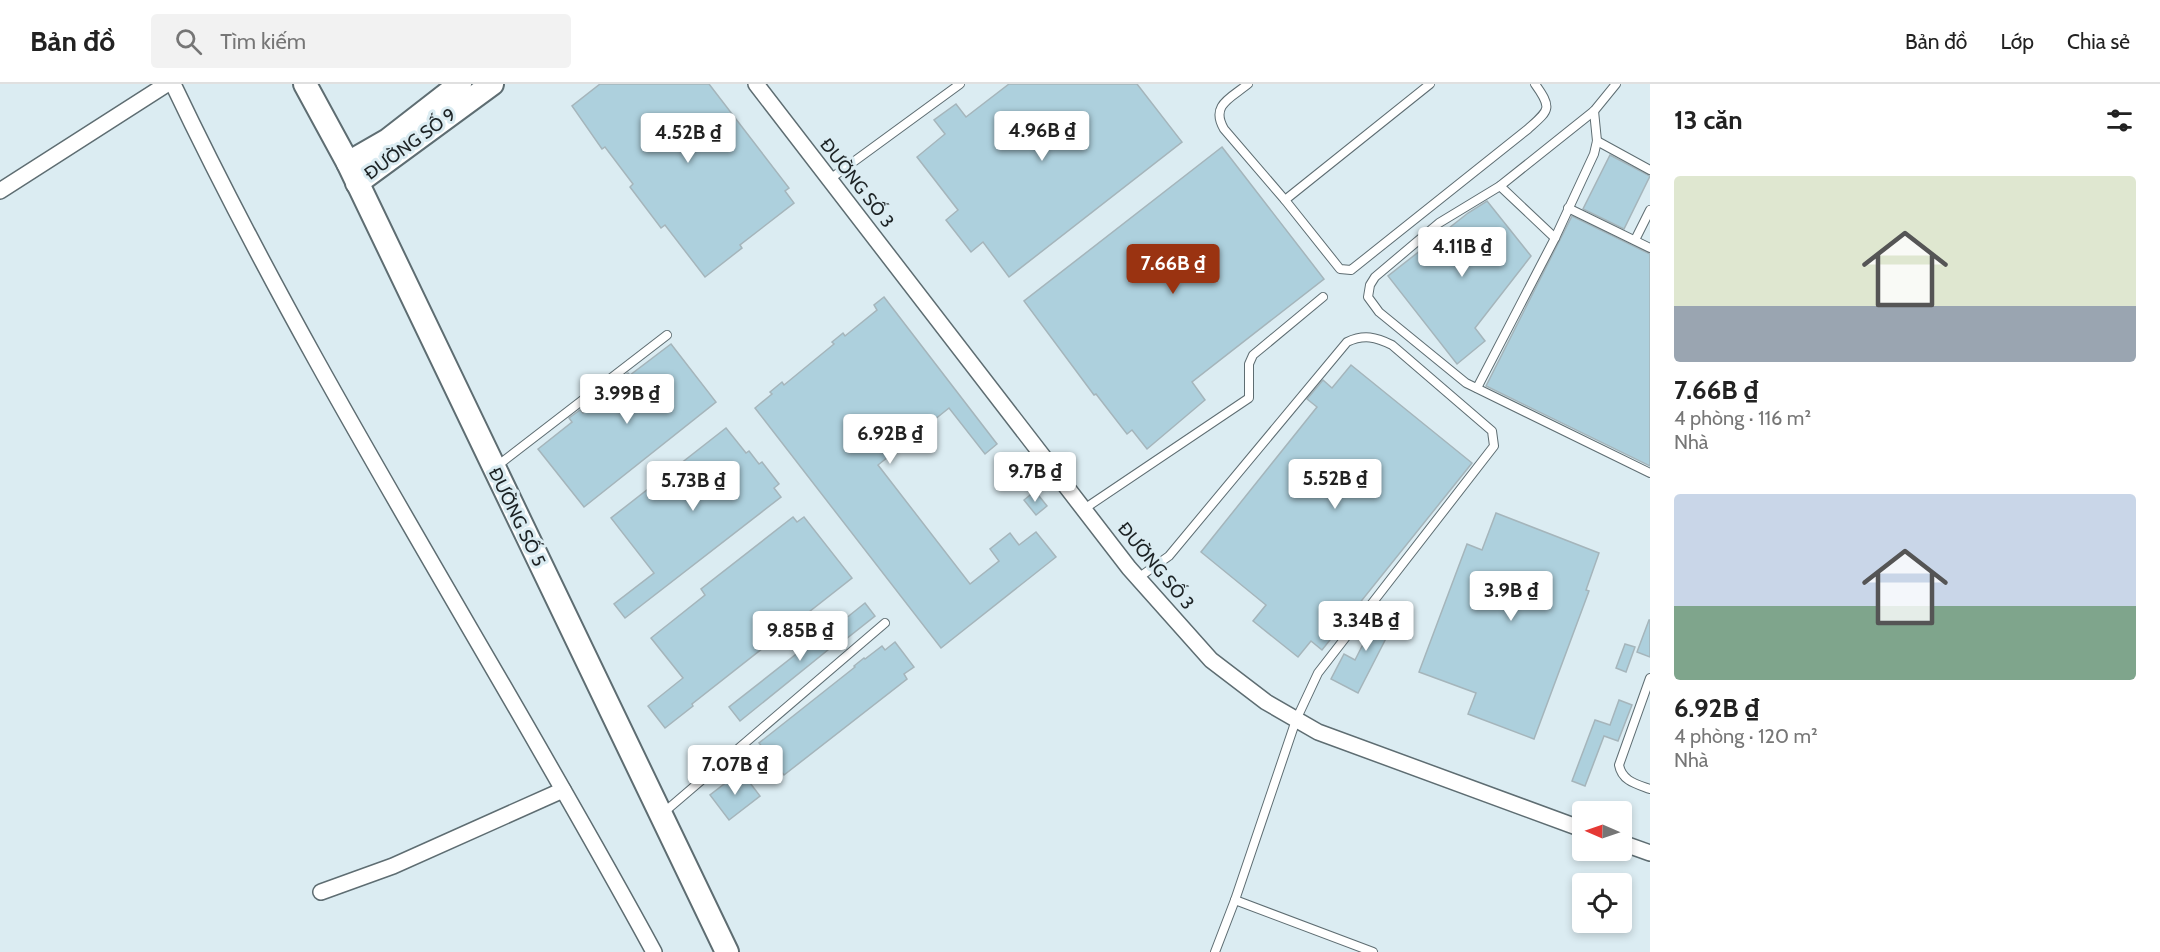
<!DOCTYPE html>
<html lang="vi">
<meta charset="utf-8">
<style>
body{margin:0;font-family:Cabin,sans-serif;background:#f2f2f2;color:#222;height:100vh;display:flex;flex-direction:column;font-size:22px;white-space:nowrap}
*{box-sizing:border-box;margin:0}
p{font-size:20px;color:#767676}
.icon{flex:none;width:33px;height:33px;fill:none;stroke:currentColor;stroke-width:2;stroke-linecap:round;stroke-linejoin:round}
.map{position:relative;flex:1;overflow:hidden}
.details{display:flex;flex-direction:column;background:#fff;width:510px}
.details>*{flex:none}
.needle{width:39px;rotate:272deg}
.controls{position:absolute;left:1572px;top:717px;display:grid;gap:12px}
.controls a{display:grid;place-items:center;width:60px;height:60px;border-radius:6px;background:#fff;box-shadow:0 3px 9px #0003;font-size:30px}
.price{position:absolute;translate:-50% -51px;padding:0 14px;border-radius:6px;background:#fff;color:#222;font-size:20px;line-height:39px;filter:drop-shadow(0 2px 3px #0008)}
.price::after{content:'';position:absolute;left:50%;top:36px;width:18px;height:14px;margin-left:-9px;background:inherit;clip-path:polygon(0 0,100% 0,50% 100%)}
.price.current{background:#9a3311;color:#fff}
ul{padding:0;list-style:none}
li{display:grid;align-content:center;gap:12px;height:318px;padding:0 24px}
li span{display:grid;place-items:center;height:186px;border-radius:6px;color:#555}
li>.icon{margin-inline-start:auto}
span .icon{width:108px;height:108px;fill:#fffc;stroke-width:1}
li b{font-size:26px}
h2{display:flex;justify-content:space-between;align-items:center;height:72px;padding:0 24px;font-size:26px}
header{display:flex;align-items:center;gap:36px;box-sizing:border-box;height:84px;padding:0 30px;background:#fff;border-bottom:2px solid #e0e0e0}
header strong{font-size:28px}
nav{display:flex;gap:33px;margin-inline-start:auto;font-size:21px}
.search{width:420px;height:54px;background:#f2f2f2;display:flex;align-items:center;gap:15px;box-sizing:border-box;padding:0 21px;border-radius:6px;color:#767676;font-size:22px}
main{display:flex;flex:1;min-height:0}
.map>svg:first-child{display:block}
.building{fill:#add0dd;stroke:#a5b5bb;stroke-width:1.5}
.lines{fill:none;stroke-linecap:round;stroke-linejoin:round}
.lane-casing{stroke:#5e6d72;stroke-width:10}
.street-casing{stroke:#5e6d72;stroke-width:18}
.secondary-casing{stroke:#5e6d72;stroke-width:26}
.lane{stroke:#fff;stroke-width:8}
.street{stroke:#fff;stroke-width:15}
.secondary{stroke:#fff;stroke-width:22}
.labels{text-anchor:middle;stroke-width:6;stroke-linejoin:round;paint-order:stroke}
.street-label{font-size:18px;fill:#1c2224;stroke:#dbecf2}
</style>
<header>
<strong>Bản đồ</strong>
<div class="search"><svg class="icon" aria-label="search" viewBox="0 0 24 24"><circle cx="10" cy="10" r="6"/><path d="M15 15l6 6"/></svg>Tìm kiếm</div>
<nav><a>Bản đồ</a><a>Lớp</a><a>Chia sẻ</a></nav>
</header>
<main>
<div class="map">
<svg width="1650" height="868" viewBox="0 0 1650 868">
<rect width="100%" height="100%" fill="#dbecf2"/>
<!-- building -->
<g class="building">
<path d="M600,0h109l80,104 -4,3 9,12 -54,42 2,3 -37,29 -40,-52 -4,3 -31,-41 3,-3 -28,-37 -3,2 -30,-43z"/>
<path d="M1009,0h128l45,58 -173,135 -26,-35 -12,10 -25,-32 12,-10 -41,-53 28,-23 -11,-14 22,-16 10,13z"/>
<path d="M1222,63l102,132 -132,103 13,18 -58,49 -15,-19 -5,4 -31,-40 -2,1 -70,-94z"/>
<path d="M1610,71l40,21 -26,53 -41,-20z"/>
<path d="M1487,117l44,55 -56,72 10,13 -28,23 -69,-88 80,-63z"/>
<path d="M1572,132l78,38v212l-164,-80z"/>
<path d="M884,213l113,147 -12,10 -36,-46 -71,57 92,119 29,-23 -9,-12 20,-16 9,12 17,-13 20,25 -115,91 -186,-240 17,-14 -2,-2 12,-10 2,3 50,-41 -2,-2 11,-9 2,3 32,-26 -3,-5z"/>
<path d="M671,260l45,58 -132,105 -46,-58 34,-27 -3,-4 11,-8 3,3 36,-29 -2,-3 11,-8 2,2z"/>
<path d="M1351,281l121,98 -150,187 -11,-9 -13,16 -45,-36 13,-16 -65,-53 116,-145 -10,-8 16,-19 9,8z"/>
<path d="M726,344l20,25 3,-2 10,13 3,-2 17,22 -5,4 7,9 -156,121 -11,-14 40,-31 -43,-55z"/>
<path d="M1035,407l12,15 -11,9 -12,-15z"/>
<path d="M1496,429l103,40 -13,37 3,1 -55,148 -66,-25 8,-21 -57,-21 48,-128 15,6z"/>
<path d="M793,433l4,5 7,-5 48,61 -160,126 1,2 -28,22 -17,-22 35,-28 -32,-40 54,-43 -4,-6z"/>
<path d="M865,519l10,13 -29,23 -2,-2 -104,84 -11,-14 99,-78 2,2z"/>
<path d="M1384,519l16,8 -42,82 -27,-14 13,-25 11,6z"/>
<path d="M1649,536h1v37l-13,-5z"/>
<path d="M895,558l19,25 -10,7 3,5 -123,96 -25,-32 96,-76 -1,-1 10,-8 1,1 17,-13 3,4z"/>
<path d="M1625,560l10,3 -9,25 -10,-4z"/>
<path d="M1619,616l13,5 -14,36 -14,-5 -19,50 -13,-5 23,-61 15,5z"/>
<path d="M741,687l19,25 -31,24 -19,-25z"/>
</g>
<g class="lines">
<!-- lane casing -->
<g class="lane-casing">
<g id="lane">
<path d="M1248,0c-17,14 -38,21 -24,45l61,71 55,69 11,1 177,-141c21,-19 25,-20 7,-45"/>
<path d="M1616,0l-22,27 -94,75 -61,37 -64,54 -5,8 -2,12 11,15 87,71 184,90"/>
<path d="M1597,57l53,29"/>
<path d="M830,95l130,-95"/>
<path d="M1500,102l55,52"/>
<path d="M1285,116l145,-116"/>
<path d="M1568,124l82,40"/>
<path d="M1635,156l15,-30"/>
<path d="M1477,304l78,-150 39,-84 3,-13 -3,-30"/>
<path d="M497,382l170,-131"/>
<path d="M1084,425l165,-111v-34l4,-9 70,-58"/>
<path d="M1138,494l31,-22 178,-214c17,-8 29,-5 45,3l100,86 2,15 -176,227 -22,47 -61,180 -20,52"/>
<path d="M1650,594l-31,87c3,16 17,19 31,24"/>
<path d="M662,730l223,-191"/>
<path d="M1235,816l138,52"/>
</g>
</g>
<!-- street casing -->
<g class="street-casing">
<g id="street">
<path d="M173,0c142,299 323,577 481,868"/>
<path d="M756,0l373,484 82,92 55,42 52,30 264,97"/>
<path d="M0,107l167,-107"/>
<path d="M1622,759l28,10"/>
<path d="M321,808l72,-26 170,-76"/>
</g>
</g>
<!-- secondary casing -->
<g class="secondary-casing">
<g id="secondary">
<path d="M305,0l43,79 379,789"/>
<path d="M348,79l40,-23 72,-56"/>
<path d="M357,99l135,-99"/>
</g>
</g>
<!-- lane -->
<use href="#lane" class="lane"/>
<!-- street -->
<use href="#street" class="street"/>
<!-- secondary -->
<use href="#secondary" class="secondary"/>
</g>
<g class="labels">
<!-- street labels -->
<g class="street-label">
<text transform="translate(410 60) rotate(-36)" y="6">ĐƯỜNG SỐ 9</text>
<text transform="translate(857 99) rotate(52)" y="6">ĐƯỜNG SỐ 3</text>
<text transform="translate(517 433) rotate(64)" y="6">ĐƯỜNG SỐ 5</text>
<text transform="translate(1156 482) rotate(50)" y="6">ĐƯỜNG SỐ 3</text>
</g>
</g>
</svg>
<div class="controls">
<a><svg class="needle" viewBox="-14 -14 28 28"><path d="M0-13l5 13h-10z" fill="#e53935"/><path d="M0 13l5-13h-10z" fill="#767676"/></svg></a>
<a><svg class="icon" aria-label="locate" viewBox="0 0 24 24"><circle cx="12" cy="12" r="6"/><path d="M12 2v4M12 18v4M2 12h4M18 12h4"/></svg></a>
</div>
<b class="price" style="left:1042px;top:78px">4.96B ₫</b>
<b class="price" style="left:688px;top:80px">4.52B ₫</b>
<b class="price" style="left:1462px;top:194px">4.11B ₫</b>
<b class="price current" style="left:1173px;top:211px">7.66B ₫</b>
<b class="price" style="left:627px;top:341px">3.99B ₫</b>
<b class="price" style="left:890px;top:381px">6.92B ₫</b>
<b class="price" style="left:1035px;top:419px">9.7B ₫</b>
<b class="price" style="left:1335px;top:426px">5.52B ₫</b>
<b class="price" style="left:693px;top:428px">5.73B ₫</b>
<b class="price" style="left:1511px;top:538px">3.9B ₫</b>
<b class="price" style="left:1366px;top:568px">3.34B ₫</b>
<b class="price" style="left:800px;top:578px">9.85B ₫</b>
<b class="price" style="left:735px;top:712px">7.07B ₫</b>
</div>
<section class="details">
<h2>13 căn<svg class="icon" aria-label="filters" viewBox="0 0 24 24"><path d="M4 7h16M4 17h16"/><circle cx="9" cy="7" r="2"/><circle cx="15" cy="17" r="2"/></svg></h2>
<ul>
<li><span style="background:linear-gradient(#dfe7d0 70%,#9aa5b1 0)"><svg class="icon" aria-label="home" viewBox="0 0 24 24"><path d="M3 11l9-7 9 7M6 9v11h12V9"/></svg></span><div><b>7.66B ₫</b><p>4 phòng · 116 m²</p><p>Nhà</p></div></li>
<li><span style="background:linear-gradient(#c9d6e8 60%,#7fa58c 0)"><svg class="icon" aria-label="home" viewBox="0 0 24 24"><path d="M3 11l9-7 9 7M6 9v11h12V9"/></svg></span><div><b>6.92B ₫</b><p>4 phòng · 120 m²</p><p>Nhà</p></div></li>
</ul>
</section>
</main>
